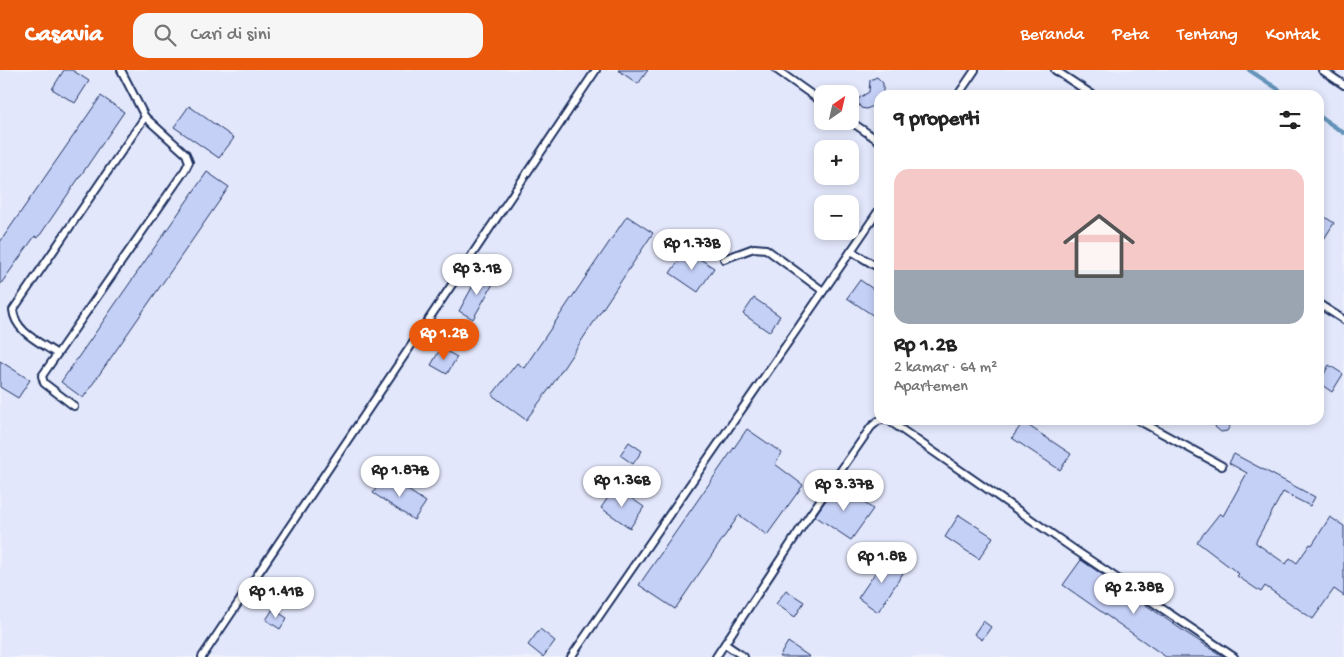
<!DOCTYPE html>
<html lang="id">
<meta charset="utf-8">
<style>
body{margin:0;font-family:"Gochi Hand",sans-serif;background:#f6f6f6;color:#222;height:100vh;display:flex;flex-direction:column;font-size:19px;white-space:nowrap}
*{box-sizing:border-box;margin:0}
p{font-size:16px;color:#767676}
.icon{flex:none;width:28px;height:28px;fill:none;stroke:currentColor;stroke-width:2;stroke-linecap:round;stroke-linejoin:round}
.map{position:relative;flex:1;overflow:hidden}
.panel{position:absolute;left:874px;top:20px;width:450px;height:335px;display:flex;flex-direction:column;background:#fff;border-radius:15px;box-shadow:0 2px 8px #0003}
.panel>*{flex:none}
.needle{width:32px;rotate:34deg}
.controls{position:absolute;left:814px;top:15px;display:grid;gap:10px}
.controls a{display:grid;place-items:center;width:45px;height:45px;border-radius:10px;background:#fff;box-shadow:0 2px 8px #0003;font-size:25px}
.price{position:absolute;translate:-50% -42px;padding:0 11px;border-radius:18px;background:#fff;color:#222;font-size:16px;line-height:32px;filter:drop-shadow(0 1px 2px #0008)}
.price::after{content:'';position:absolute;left:50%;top:30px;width:15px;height:11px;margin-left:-8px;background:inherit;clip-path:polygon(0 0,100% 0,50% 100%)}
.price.current{background:#ea580c;color:#fff}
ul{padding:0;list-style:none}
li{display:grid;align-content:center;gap:10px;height:265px;padding:0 20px}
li+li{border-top:1px solid #e0e0e0}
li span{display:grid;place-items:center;height:155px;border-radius:15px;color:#555}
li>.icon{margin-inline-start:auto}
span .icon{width:90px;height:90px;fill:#fffc;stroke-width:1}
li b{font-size:21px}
h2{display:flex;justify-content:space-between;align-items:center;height:60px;padding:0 20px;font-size:21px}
header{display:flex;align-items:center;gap:30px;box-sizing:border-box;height:70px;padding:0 25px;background:#ea580c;color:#fff}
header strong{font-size:24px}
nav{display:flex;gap:28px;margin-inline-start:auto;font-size:18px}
.search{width:350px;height:45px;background:#f6f6f6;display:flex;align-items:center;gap:12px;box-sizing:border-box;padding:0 18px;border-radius:15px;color:#767676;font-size:19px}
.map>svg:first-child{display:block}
.built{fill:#e2e7fb;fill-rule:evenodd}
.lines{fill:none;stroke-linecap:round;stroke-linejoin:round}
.stream{stroke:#6393b8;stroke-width:4}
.building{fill:#c5d0f7;stroke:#1b2f5e}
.service-casing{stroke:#1b2f5e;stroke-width:10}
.service{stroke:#fff;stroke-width:6}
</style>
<header>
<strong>Casavia</strong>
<div class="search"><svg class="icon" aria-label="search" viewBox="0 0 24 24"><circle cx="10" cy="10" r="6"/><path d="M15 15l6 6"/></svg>Cari di sini</div>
<nav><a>Beranda</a><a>Peta</a><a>Tentang</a><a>Kontak</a></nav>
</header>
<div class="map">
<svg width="1344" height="587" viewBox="0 0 1344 587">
<rect width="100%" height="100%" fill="#eef1fd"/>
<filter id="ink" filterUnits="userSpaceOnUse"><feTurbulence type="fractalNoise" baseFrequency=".02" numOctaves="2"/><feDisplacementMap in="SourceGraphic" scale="10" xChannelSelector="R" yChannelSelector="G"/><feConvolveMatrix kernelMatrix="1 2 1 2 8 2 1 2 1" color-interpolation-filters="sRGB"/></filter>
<g filter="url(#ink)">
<!-- built -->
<path class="built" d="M0,0h1344v587h-1344zM822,24h28v27h-28zM879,25h440v325h-440zM822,79h28v27h-28zM822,134h28v27h-28z"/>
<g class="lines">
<!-- stream -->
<g class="stream">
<path d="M1249,0l38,25"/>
<path d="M1319,46l25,17"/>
</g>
</g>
<!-- building -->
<g class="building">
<path d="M64,0h8l17,11 -14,22 -23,-14z"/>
<path d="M618,0h30l-10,14z"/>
<path d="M877,7l6,6v12h-4v9l-13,5 -5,-1 -3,-5 1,-5 10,-6 1,-12z"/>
<path d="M101,26l23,16 -86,126 -3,-2 -35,49v-43z"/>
<path d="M189,36l45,32 -15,20 -45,-31z"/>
<path d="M207,102l22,15 -146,211 -22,-16z"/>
<path d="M1319,143l15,10 -15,24z"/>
<path d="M627,146l26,17 -103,155 -24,32 -34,-25 25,-32 7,5z"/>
<path d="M686,180l28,18 -16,24 -28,-19z"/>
<path d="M480,203l14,9 -21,37 -14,-8z"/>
<path d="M860,210l19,13v17l-5,6 -27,-18z"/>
<path d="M754,228l26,18 -11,16 -26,-18z"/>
<path d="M441,278l16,9 -10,17 -16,-9z"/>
<path d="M0,291l30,19 -12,18 -18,-11z"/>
<path d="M1329,295l14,9 -11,18 -13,-9z"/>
<path d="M1212,350h18v6l-3,5 -6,1 -5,-4z"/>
<path d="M1023,352l48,32 -11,16 -48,-32z"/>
<path d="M747,359l35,24 -7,11 28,21 -36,50 -28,-20 -64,94 -36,-24z"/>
<path d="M629,372l13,9 -9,13 -13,-9z"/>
<path d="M1234,384l81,43 -5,9 -27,-14 -27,49v2l30,21 4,-6 7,5 13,-19 2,1 18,-28 14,9v70l-10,-7 -21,30 -48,-33 -4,6 -24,-16 2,-2 -42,-32 23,-29 3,3 24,-43 -18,-10z"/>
<path d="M385,405l41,27 -12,18 -41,-27z"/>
<path d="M837,414l36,25 -22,31 -36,-24z"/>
<path d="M615,417l29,20 -14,21 -29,-20z"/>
<path d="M959,445l34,22 -14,22 -34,-22z"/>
<path d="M886,487l19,13 -27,42 -20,-14z"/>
<path d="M1081,490l104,72 39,25h-58l-103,-72z"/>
<path d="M786,520l18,12 -9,15 -19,-13z"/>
<path d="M273,539l14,9 -7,11 -14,-9z"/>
<path d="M983,551l8,6 -9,13 -8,-6z"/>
<path d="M540,559l15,12 -12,16 -15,-12z"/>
<path d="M788,572l22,15h-31z"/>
</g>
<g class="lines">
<!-- service casing -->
<g class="service-casing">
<g id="service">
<path d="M777,0l45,32"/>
<path d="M1055,0l38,25"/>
<path d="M1322,0l22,15"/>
<path d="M958,25l17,-25"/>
<path d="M850,51l29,20"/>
<path d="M851,181l28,-41"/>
<path d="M724,189l30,-11 12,1 57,42"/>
<path d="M1319,234l25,16"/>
<path d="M57,284c-17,-12 -42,-22 -44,-44l132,-193 -24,-47"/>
<path d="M74,336l-30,-23 -2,-7 143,-206 4,-8 -3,-8 -41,-37"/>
<path d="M888,350l187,130 159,107"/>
<path d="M1138,350l84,46"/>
<path d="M725,574l19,13"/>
<path d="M202,587l394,-587"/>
<path d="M571,587l280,-406 28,17"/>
<path d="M716,587l89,-135 66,-95 7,-6 4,-1"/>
</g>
</g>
<!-- service -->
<use href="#service" class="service"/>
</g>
</g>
</svg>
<div class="controls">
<a><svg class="needle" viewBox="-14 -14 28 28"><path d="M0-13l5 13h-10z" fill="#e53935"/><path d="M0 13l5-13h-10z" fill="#767676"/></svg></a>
<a>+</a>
<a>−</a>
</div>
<b class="price" style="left:692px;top:201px">Rp 1.73B</b>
<b class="price" style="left:477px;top:226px">Rp 3.1B</b>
<b class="price current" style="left:444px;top:291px">Rp 1.2B</b>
<b class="price" style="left:400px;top:428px">Rp 1.87B</b>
<b class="price" style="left:622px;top:438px">Rp 1.36B</b>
<b class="price" style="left:844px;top:442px">Rp 3.37B</b>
<b class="price" style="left:882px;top:514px">Rp 1.8B</b>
<b class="price" style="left:1134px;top:545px">Rp 2.38B</b>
<b class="price" style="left:276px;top:549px">Rp 1.41B</b>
<section class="panel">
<h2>9 properti<svg class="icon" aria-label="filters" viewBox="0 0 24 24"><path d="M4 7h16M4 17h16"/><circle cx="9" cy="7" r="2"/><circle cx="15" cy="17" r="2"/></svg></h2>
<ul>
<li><span style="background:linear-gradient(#f6c9c9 65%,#9aa5b1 0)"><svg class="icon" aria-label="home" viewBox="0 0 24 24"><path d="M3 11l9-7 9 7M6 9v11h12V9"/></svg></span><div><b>Rp 1.2B</b><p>2 kamar · 64 m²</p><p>Apartemen</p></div></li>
</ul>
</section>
</div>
